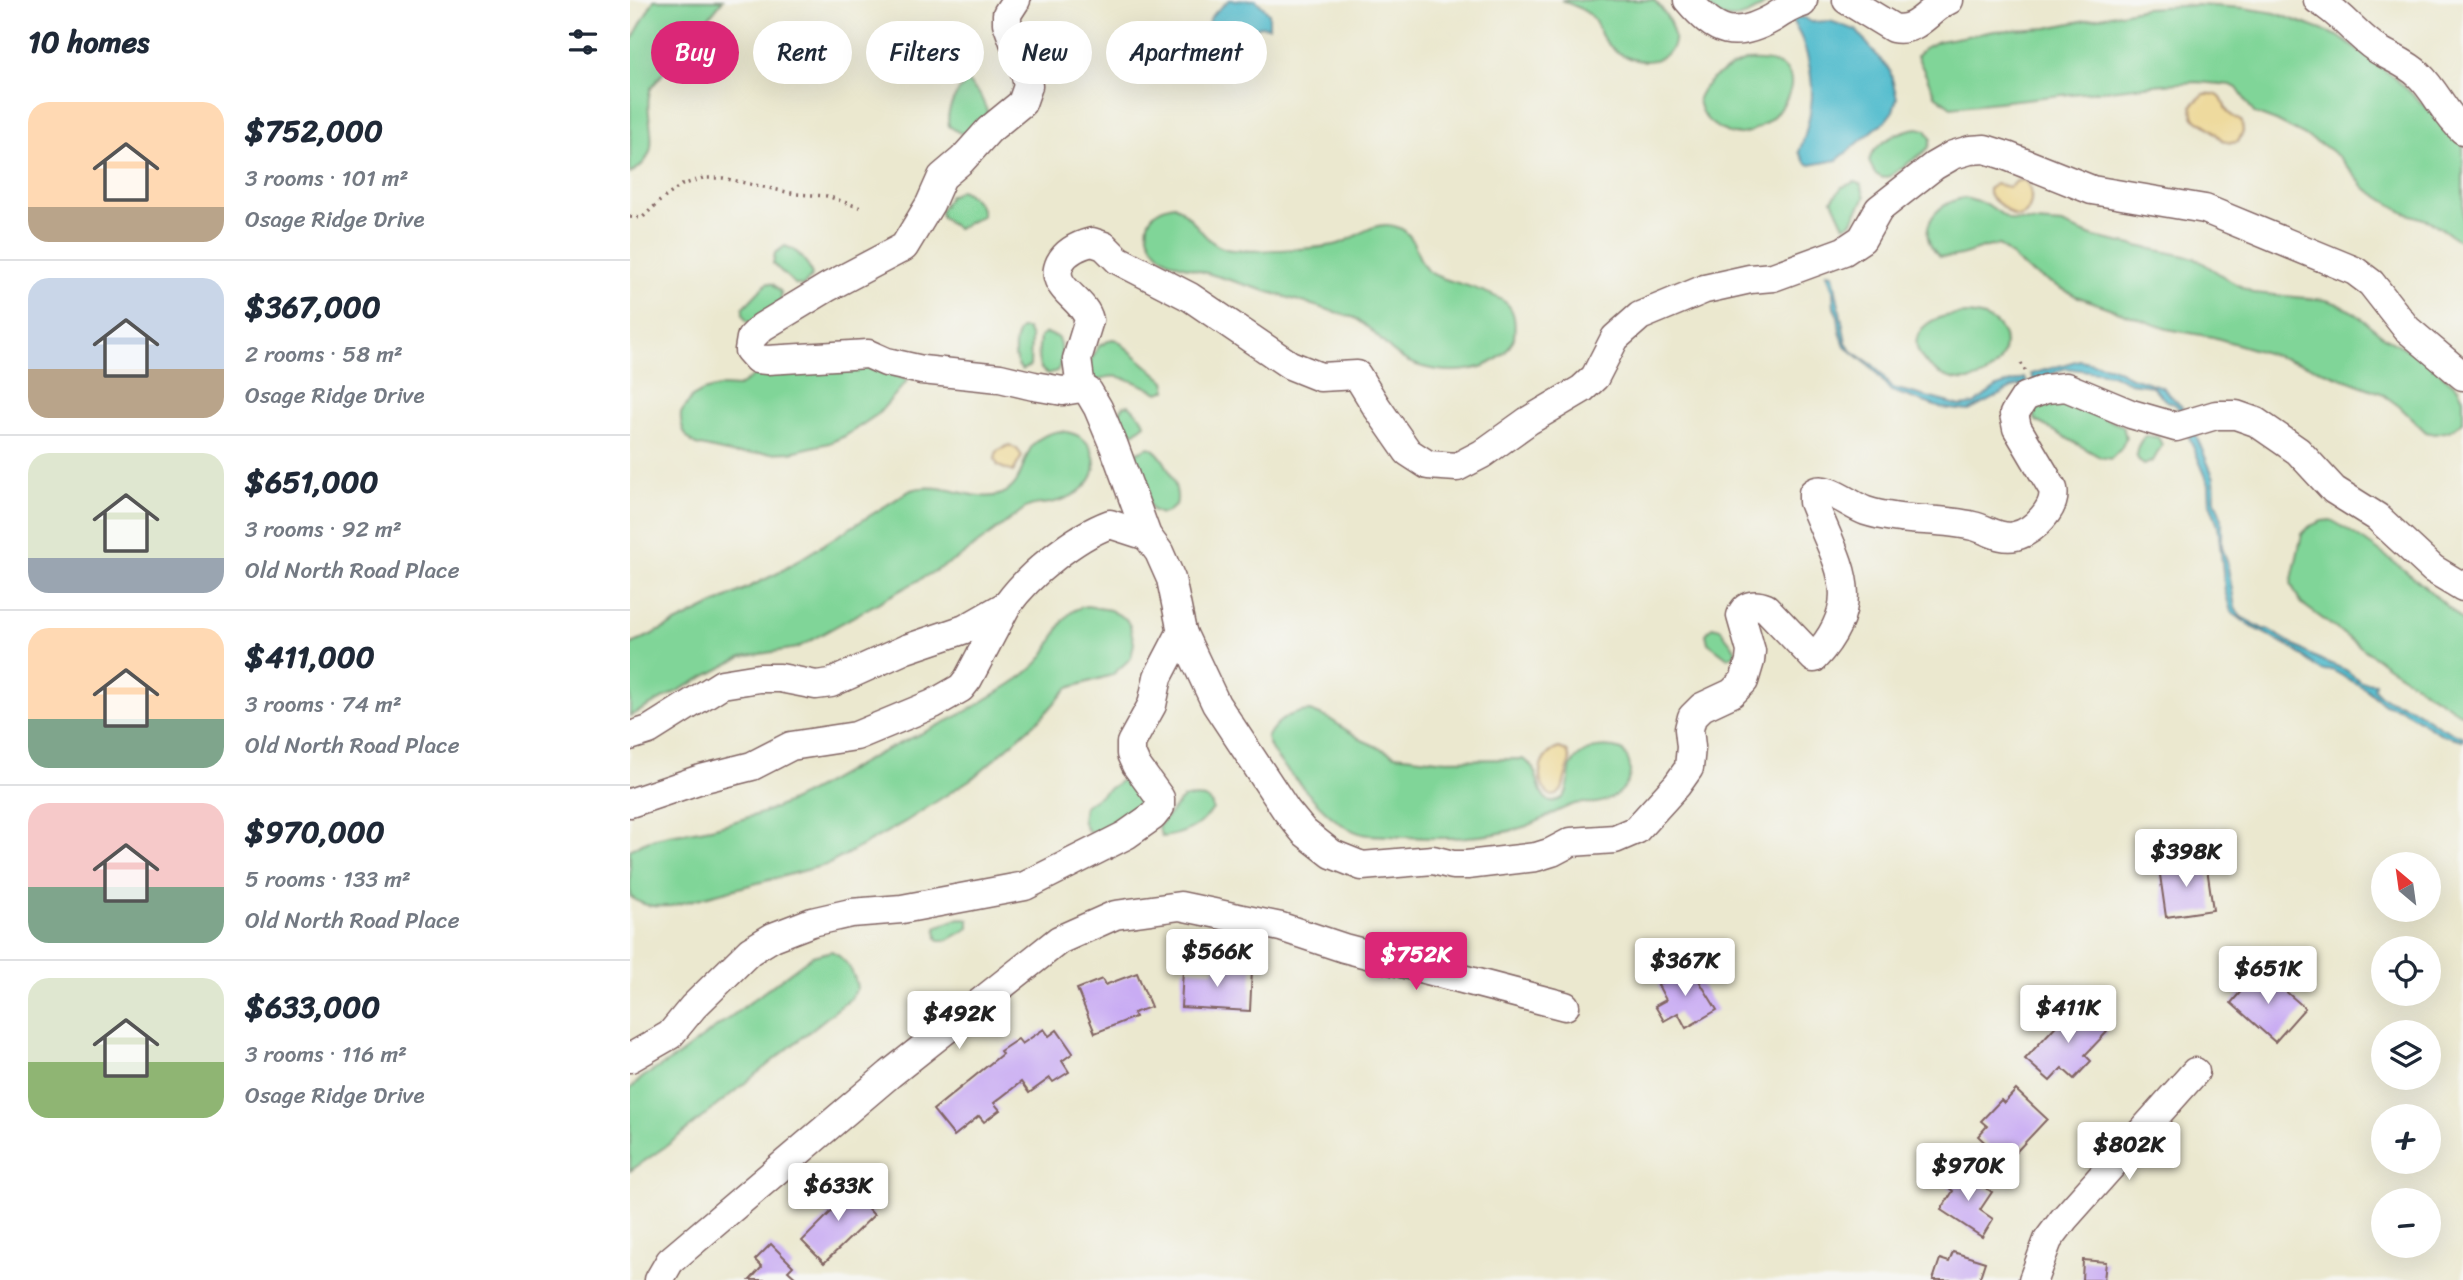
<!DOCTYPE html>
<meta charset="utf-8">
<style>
body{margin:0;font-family:Sriracha,sans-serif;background:#f6f6f7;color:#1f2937;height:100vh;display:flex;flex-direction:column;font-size:26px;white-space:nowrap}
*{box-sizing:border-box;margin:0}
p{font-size:23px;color:#747a83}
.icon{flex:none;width:38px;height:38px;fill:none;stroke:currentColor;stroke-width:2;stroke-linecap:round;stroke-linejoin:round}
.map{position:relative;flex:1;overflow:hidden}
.side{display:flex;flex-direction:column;background:#fff;width:630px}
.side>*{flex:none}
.banner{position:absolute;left:21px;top:21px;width:665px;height:63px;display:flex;gap:14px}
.needle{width:46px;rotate:331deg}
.fabs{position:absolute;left:1741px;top:852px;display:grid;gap:14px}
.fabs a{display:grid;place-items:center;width:70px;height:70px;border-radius:50%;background:#fff;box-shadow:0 7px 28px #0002;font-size:35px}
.price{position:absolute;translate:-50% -60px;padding:0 16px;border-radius:7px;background:#fff;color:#222;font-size:23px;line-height:46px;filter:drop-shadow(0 2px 4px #0008)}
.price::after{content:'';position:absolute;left:50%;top:42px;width:21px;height:16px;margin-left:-10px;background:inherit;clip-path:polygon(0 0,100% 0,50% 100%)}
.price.current{background:#db2777;color:#fff}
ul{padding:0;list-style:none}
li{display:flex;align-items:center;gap:21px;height:175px;padding:0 28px}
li+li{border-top:2px solid #e0e1e3}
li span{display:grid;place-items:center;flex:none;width:196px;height:140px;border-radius:21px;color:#555}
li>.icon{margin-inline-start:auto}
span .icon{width:84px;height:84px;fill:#fffc;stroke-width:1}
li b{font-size:30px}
h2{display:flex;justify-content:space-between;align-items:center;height:84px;padding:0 28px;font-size:30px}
.pill{padding:0 24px;border-radius:32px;background:#fff;box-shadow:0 7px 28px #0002;font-size:24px;line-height:63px}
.pill.current{background:#db2777;color:#fff}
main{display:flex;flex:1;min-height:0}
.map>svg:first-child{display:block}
.green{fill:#80d598;stroke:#657a62;stroke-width:2}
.sand{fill:#eeda9e;stroke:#9c7c64;stroke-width:2}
.water{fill:#51bccd;stroke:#4e6e7c;stroke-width:2}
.building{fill:#c9acf3}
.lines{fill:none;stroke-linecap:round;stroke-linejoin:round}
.minor-casing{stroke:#826564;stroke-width:31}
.path{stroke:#826564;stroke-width:3.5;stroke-dasharray:2 5;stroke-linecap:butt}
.minor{stroke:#fff;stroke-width:28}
</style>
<main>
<section class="side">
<h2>10 homes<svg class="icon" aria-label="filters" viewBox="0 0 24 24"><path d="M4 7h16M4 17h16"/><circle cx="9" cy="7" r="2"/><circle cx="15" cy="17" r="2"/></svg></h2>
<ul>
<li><span style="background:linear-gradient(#ffd9b3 75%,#b9a48a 0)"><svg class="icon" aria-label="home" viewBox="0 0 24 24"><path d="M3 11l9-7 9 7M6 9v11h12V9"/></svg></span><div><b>$752,000</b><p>3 rooms · 101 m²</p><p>Osage Ridge Drive</p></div></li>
<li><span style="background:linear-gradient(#c9d6e8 65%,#b9a48a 0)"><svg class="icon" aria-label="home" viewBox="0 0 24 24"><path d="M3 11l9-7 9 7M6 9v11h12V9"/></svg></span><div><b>$367,000</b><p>2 rooms · 58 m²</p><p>Osage Ridge Drive</p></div></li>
<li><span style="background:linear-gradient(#dfe7d0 75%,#9aa5b1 0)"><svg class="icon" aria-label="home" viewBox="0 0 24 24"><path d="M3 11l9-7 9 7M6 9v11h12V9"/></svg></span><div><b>$651,000</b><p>3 rooms · 92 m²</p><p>Old North Road Place</p></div></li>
<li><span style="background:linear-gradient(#ffd9b3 65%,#7fa58c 0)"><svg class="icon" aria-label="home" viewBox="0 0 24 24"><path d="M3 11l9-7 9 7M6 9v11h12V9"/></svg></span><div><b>$411,000</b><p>3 rooms · 74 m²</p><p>Old North Road Place</p></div></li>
<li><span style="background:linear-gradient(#f6c9c9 60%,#7fa58c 0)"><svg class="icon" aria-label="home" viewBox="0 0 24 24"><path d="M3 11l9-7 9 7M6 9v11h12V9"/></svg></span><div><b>$970,000</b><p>5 rooms · 133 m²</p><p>Old North Road Place</p></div></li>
<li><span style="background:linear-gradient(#dfe7d0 60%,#8fb573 0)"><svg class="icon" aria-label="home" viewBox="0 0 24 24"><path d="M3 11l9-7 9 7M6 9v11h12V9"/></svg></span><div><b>$633,000</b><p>3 rooms · 116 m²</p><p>Osage Ridge Drive</p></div></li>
</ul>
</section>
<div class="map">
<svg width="1833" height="1280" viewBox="0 0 1833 1280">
<rect width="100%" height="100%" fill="#f6f6f2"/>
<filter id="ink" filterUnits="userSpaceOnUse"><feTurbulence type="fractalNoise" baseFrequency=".0143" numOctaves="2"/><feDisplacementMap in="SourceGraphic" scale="14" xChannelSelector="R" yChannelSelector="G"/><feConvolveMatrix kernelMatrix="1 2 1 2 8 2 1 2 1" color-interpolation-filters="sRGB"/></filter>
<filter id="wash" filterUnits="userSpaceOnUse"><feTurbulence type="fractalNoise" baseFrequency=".00686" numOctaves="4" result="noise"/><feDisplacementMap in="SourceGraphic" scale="28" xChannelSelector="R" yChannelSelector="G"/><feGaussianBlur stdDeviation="1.57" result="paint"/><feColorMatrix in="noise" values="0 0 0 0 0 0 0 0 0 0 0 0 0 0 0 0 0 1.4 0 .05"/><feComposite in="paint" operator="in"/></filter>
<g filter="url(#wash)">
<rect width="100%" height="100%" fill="#ebe8cf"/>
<!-- green -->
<g class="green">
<path d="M24,0h69l-72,88c-11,31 19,64 -21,85v-130z"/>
<path d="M931,0h93c9,9 16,19 19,32 3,9 0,18 -8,23 -20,14 -50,1 -62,-17 -5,-8 -6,-17 -13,-23 -8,-7 -20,-11 -29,-15z"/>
<path d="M1072,0h67c-12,12 -32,23 -49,16 -6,-3 -13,-11 -18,-16z"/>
<path d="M1567,5l47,3 31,5 63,23 56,41 69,65v101l-33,-22 -25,-8 -40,-25 -26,-31 -16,-12 -47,-24 -22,-8 -17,-25 -6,-3 -34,-3 -33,2 -213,23 -16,-12 -18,-39 7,-8 15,-7 56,-10 52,-3 98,-20z"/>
<path d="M1116,61c89,-6 25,79 -13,73 -5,-1 -11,-4 -15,-6 -12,-7 -19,-17 -20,-30 7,-18 30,-31 48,-37z"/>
<path d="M338,82l12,13 9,20 -21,19 -8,-1 -11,-7c-4,-14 7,-36 19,-44z"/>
<path d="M1288,128l8,2 5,8 -2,9 -5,5 -34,24 -7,2 -8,-4 -6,-13c4,-18 32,-31 49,-33z"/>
<path d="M1225,182l6,3 4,12 -14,26 -7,3 -12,-26 10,-13z"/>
<path d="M330,190c11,4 21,14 23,25l-26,14 -15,-12 -2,-6 10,-15z"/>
<path d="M1335,198l23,7 22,15 52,4 32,13 101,21 37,24 22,11 72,7 12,4 17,9 29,24 38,20 36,31 5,10v24l-14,9 -14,3 -9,-2 -27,-26 -18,-13 -75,-28 -93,-28 -46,-8 -91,-33 -48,-25 -29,-26c-22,1 -37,15 -60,11 -26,-24 -4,-54 26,-58z"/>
<path d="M544,205c20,10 29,38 52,44 16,4 95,0 112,-5 17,-5 31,-20 49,-19 32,2 26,32 40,45 6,6 16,8 24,11 14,4 50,14 58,25 7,9 6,22 5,32 -16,38 -71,39 -105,24 -21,-9 -34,-33 -54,-44l-178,-54c-32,-11 -45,-52 -3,-59z"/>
<path d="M155,246c13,4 24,17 27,30l-9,10 -8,-2 -22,-20 2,-11z"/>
<path d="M137,283l6,1 8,8v10l-31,21c-6,-3 -8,-8 -7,-15z"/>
<path d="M1337,314c61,3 41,71 -8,66 -24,-2 -60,-33 -33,-55 12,-10 26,-10 41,-11z"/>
<path d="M391,329h6l4,8 -1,29 -8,4c-10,-9 -9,-31 -1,-41z"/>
<path d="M416,333l11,4c6,11 7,23 0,34l-9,3c-14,-5 -9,-24 -8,-37z"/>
<path d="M482,339l5,1 41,35 7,6 2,9 -8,3c-17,-8 -47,-26 -63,-10l-11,-13 14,-24z"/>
<path d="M221,359l57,21 -30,34 -33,22 -16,7 -38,9 -56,2 -39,-9c-11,-7 -16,-19 -15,-32l11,-16 11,-6 20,-5 15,1 21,-15z"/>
<path d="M1425,397l68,29 3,12 -5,11 -10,10 -11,-2 -65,-37 -2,-11z"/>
<path d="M499,405l14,14 2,5 -10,8 -11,1 -3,-5 -2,-16 5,-6z"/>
<path d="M431,431c14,2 25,6 31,20 12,29 -16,47 -41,52 -10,2 -18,0 -27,6l-64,48 -163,91 -55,9 -112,59v-71l148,-72 133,-83c31,-10 66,14 91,4 32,-14 11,-57 59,-63z"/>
<path d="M1515,436l13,1 4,8 -9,16 -9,4c-13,-8 -7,-20 1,-29z"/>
<path d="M519,447c15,6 32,43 27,58l-8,7 -7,2 -9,-4c-7,-17 -24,-41 -15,-58z"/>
<path d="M1701,520c43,24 97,67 132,101v94l-76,-49 -86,-63 -10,-19 11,-50 8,-8 12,-5z"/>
<path d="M457,606l23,4 16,9 4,7 4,17 -3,15 -19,17 -44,13 -26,29 -68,60 -69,45 -76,42 -158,42c-16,1 -28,1 -41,-10v-46c24,-17 53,-16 81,-22 17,-4 34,-10 51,-15 43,-15 79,-40 118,-60 35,-18 72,-31 105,-53 19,-12 46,-26 59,-45 13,-18 17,-46 43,-49z"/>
<path d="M1082,627l9,2c4,9 14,15 15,24l-8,5 -20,-15 -2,-9z"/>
<path d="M680,711l18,7 34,22 33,15 43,5 84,-1c20,8 11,32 28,43 6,-1 12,-2 15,-7 5,-8 3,-20 6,-29 9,-19 33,-22 51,-16 19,23 2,49 -26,53 -7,1 -14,-1 -21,1 -17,5 -32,16 -48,22 -44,15 -93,13 -138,10 -9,-1 -19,0 -27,-2 -26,-7 -48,-34 -65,-53 -12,-14 -26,-26 -30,-43 9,-18 24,-26 43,-27z"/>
<path d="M492,780l10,1 7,12v10l-38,28 -7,3 -7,-4 -5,-10 2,-14z"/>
<path d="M553,798c12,-1 28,-4 30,11 -11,17 -31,26 -51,28l-4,-10z"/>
<path d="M330,918l9,2v8l-21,12 -8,1 -3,-3 -1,-11z"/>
<path d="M202,951c13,8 23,21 25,37l-6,10 -182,146 -39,27v-82l13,-12 35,-21 134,-100z"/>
</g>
<!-- sand -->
<g class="sand">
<path d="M1574,94c25,-2 15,12 27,21 4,3 8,4 11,7l1,10 -5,10c-14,3 -17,-3 -26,-12 -5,-5 -13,-8 -19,-14l-1,-11z"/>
<path d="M1394,180c15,12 5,53 -19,29 -6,-6 -12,-8 -16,-15v-5l6,-5 14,3 8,-6z"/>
<path d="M379,445l8,4 5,7 -9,16 -15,-6 -3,-7 2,-8z"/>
<path d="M929,748l8,3 3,9 -8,30 -5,5 -5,1c-19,-11 -15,-41 7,-48z"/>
</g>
<!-- water -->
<g class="water">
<path d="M599,0h27l13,13v14l-9,-1 -7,3 -9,8h-10l-10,-8h-7l-9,-5 4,-9z"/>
<path d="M1161,17l14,1 6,4 19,-1 26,9 34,41 7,27 -4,13 -7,9 -49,40 -27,5 -5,-3 -6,-10c15,-39 18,-69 4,-110 -3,-9 -9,-16 -12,-25z"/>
<path d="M1197,273l6,1 13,68 6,9 21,14 20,23 68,18 13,-2 23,-17 27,-9 4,6 -12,2 -47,25 -28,-3 -50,-17 -20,-24 -26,-21 -5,-14 -2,-16 -4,-8 -1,-17z"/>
<path d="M1449,360l33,7 19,10 31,10 20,20 1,9 -7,-11 -11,-5 -13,-14 -22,-3 -19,-9 -46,-6 -30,14 -4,-8z"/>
<path d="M1563,428l21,50 1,22 7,19v27l5,16 8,45 6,10 22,12 6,1 43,26 34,14 15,12 14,1 -1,5c8,14 26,14 39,21 21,12 25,20 50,27v4l-20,-5 -42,-26 -17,-5 -18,-15 -34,-19 -10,1 -30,-23 -43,-23 -18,-13 -6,-21 -7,-66 -8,-22 -1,-19 -23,-54z"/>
</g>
<g id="blocks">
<!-- building -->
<g class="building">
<path d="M1576,861l7,49 -47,7 -7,-49z"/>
<path d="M1060,966l27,44 -31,18 -8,-15 -14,8 -9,-15 11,-6 -8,-15z"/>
<path d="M584,967l38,2 -2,42 -69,-4 2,-38 31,2z"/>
<path d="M1630,969l45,39 -30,34 -44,-39z"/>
<path d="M507,973l14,34 -18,6 2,4 -40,16 -18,-44 25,-10 3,6z"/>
<path d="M1448,1002l29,30 -22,23 6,6 -17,18 -12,-11 -12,13 -25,-22z"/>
<path d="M414,1029l5,7 8,-6 16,23 -11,8 7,11 -16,10 -3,-4 -21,15 -8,-11 -27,21 6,7 -16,12 -5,-6 -25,20 -21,-26 69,-56 -2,-3 18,-12 4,5z"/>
<path d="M1386,1090l31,29 -45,48 -14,-13 4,-5 -14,-13 9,-10 -6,-5 20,-21 3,3z"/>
<path d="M1326,1169l36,23 -12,18 13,9 -11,18 -41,-27 12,-19 -8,-6z"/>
<path d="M211,1180l33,35 -50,48 -22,-22 33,-33 -11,-12z"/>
<path d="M141,1244l22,22 -5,5 10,9h-48l12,-13 -7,-7z"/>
<path d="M1323,1252l32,10 -6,18h-46l7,-21 9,3z"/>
<path d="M1453,1260l23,2 -2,18h-22z"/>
</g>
</g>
</g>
<g filter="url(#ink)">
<use href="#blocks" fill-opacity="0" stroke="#826564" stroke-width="2"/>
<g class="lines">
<!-- minor casing -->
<g class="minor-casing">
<g id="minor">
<path d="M386,0l-9,14v9l18,49 3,14 -6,17 -33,27 -27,30 -20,17 -12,27 -26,43 -76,40 -66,40 -11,11 -2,12 8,9 10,1 101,-6 18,8 36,8 78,8 34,8 29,5 18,-3 7,3 10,17 16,38 33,90 12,16 12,27 11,53 34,72 70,106 18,22 28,22 30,12 71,-6 20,5h14l69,-8 16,-5 19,-10 44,-3 21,-9 41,-45 12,-17 2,-21 -2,-18 3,-12 10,-10 30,-14 12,-12 6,-20 1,-10 -10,-35c4,-12 15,-12 25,-8l48,50c54,-58 23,-94 -1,-156v-9c12,-10 38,13 53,18 34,11 72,7 107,15 14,3 28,14 42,10 18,-4 42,-28 38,-47l-36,-61 -3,-14 11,-17 21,-8 20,-2 65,27 45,13 40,-12h20l20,7 42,29 36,39 43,27 56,52 30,18"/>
<path d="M1058,0c28,33 46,40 85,18 9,-6 18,-12 29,-15l1,-3"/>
<path d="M1217,0l46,28c25,5 35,-19 56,-28"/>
<path d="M1688,0c23,13 37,34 59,49 14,9 30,14 42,26 17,16 26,40 44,55"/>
<path d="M451,388l-4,-29 12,-39c-5,-22 -41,-32 -29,-57 6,-12 20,-18 32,-21l12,4 14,14 72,37 100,68 30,12 37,-2 19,31 32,46 20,13 29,2 25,-13 46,-33 54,-32 13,-12 20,-39 25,-22 65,-27 45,-10 23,-2 71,-26 18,-12 17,-30 55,-43 19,-11 17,-5 15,-1 22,7 85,34 113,19 150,62 16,12 36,46 56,47"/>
<path d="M0,736l19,-6 73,-46 37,-6h21l36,7 15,-2 75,-34 59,-20 42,-24"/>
<path d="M0,803l71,-24 51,-13 39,-20 65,-10 77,-32 28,-16 7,-9 39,-74c22,-31 68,-68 103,-81l37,12"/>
<path d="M0,1058l40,-23 23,-28 57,-56 23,-14 39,-15 39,-9 51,-4 123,-23 101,-51 27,-19 7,-9v-9l-24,-33 -5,-11v-11l21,-38 6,-28 24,-46"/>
<path d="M29,1280l11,-19 220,-187 169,-134 56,-25 65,-9 101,21 63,21 221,58"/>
<path d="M1403,1280l15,-40 16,-21 131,-147"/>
</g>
</g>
<!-- path -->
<g class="path">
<path d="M0,217l12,1 18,-17 22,-16 21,-7h20l73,16 31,2 37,13"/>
<path d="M1391,363l6,11"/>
</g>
<!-- minor -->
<use href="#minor" class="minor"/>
</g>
</g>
</svg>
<div class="fabs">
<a><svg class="needle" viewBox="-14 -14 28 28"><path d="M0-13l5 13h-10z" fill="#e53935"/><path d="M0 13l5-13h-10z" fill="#747a83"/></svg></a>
<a><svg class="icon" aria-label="locate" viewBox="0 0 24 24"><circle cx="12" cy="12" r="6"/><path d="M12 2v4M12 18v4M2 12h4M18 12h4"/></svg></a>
<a><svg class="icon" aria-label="layers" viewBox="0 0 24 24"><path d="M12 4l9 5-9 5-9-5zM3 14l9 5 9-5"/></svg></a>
<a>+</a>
<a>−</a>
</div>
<b class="price" style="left:1556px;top:889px">$398K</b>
<b class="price" style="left:587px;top:989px">$566K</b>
<b class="price current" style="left:786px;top:992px">$752K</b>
<b class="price" style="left:1055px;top:998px">$367K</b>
<b class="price" style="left:1638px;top:1006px">$651K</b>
<b class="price" style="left:1438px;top:1045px">$411K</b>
<b class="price" style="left:329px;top:1051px">$492K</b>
<b class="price" style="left:1499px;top:1182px">$802K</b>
<b class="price" style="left:1338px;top:1203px">$970K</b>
<b class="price" style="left:208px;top:1223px">$633K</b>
<div class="banner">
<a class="pill current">Buy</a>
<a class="pill">Rent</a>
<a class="pill">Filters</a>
<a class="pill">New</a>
<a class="pill">Apartment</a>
</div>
</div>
</main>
